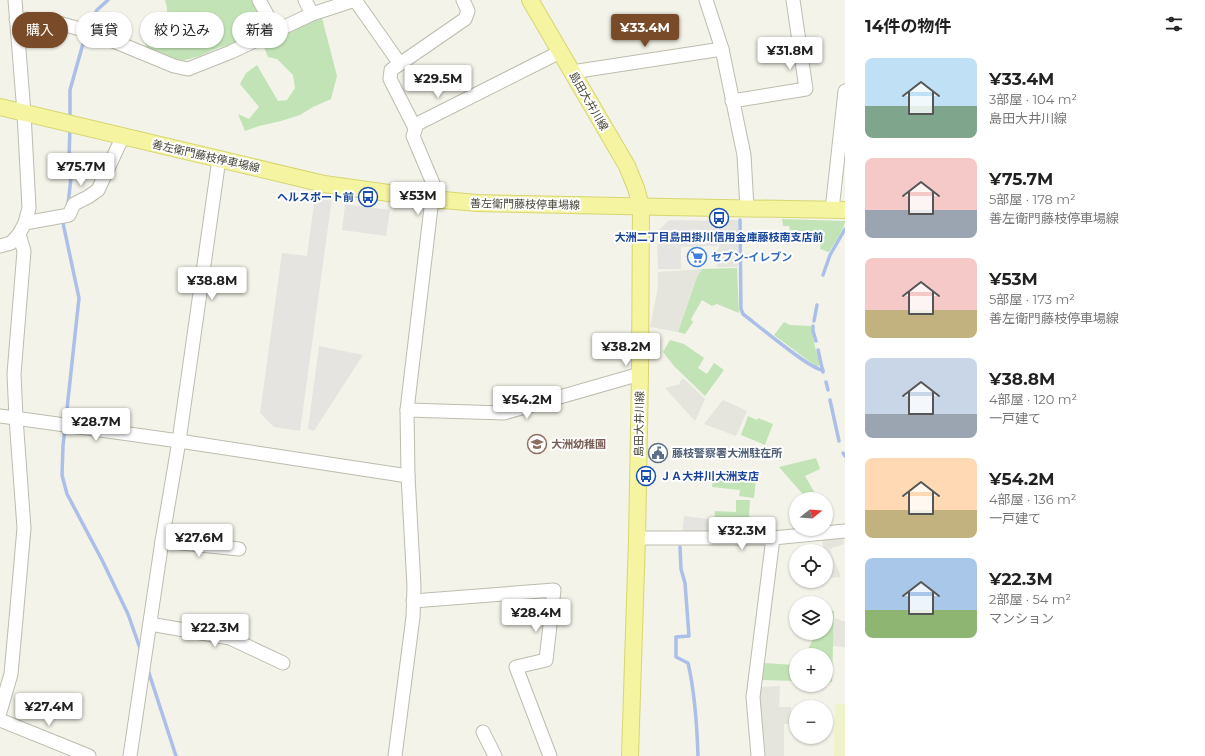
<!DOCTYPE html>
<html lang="ja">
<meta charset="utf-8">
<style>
body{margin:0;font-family:Montserrat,"Noto Sans JP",sans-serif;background:#f2f2f2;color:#222;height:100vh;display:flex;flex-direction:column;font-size:15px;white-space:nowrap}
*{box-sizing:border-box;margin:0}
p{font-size:13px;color:#767676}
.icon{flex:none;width:22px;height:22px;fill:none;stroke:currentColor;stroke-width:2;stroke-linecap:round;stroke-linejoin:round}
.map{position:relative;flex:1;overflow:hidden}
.panel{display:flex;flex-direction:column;background:#fff;width:360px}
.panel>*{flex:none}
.guide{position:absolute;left:12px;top:12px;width:380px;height:36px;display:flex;gap:8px}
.needle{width:26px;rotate:73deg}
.controls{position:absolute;left:789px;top:492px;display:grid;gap:8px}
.controls a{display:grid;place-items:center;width:44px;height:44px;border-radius:50%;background:#fff;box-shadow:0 1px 3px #0004;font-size:20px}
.price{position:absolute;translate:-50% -34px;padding:0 9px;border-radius:4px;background:#fff;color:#222;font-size:13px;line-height:26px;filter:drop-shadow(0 1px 2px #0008)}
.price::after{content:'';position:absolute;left:50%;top:24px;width:12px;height:9px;margin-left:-6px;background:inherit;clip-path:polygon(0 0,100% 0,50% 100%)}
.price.on{background:#794b28;color:#fff}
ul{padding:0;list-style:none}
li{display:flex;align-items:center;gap:12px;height:100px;padding:0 20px}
li span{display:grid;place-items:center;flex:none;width:112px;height:80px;border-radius:8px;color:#555}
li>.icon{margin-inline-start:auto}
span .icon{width:48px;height:48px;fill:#fffc;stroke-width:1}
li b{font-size:17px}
h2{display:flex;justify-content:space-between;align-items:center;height:48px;padding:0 20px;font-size:17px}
.chip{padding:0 14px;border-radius:18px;background:#fff;box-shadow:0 1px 3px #0004;font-size:14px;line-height:36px}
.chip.on{background:#794b28;color:#fff}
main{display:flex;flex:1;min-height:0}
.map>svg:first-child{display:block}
.industrial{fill:#e5e4dd}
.green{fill:#c2e3b6}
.sand{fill:#f0f3c9}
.parking{fill:#e5e4e0}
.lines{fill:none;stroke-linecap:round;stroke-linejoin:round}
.stream{stroke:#acbfe9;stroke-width:3.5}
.minor-casing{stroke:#bdbcad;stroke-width:15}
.major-casing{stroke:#d7d672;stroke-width:18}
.minor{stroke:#fff;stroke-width:13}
.major{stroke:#f4f4a1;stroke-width:16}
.labels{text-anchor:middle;stroke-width:4;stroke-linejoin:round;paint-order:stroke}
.street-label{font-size:11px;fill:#464438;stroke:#fff}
.transit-label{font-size:11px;font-weight:bold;fill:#164399;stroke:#fff;text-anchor:end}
.shop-label{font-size:11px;font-weight:bold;fill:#366cbe;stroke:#fff;text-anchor:start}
.education-label{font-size:11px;font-weight:bold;fill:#785e54;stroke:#fff;text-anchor:start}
.service-label{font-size:11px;font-weight:bold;fill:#4e5e75;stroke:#fff;text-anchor:start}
</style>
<main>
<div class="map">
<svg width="845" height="756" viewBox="0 0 845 756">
<rect width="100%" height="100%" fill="#f3f3e9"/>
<!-- industrial -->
<g class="industrial">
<path d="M719,220h19v47h-21v-18h2z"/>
<path d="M702,269l-5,8 -19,55 -28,-5 8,-40v-15z"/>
<path d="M683,378l22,21 -10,22 -30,-33 15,-4v-3z"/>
<path d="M723,400l24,11 -11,25 -32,-12z"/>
<path d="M843,537l1,7 -14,5 11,28 -12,1 -3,-17v-10h-2l-2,-12z"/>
<path d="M835,618l10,4v25l-13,-1z"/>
<path d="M780,686l-1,21h12l1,17h-8v32h-18l-7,-58 2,-11z"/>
</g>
<!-- green -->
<g class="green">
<path d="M165,0h88l14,26 -15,12 -34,10 -18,8 -19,5 -34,-12 -4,-15 15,-3 10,-5 -1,-18z"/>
<path d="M322,18l15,58 -6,23 -18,8 -13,8 -19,6 -22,5 -14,5 -7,-17 11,5 10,-12 -19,-23 6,-11 11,-8 21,36 9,-1 8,-12 -2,-13 -16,-16 -9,-2 -7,-17z"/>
<path d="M782,219l63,2c0,7 -12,24 -16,31l-9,-3 1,-6 -25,-5v-8h-6l-1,-4h-6z"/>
<path d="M737,268l2,45 -22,-9 -5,2 -10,-6 -11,19 2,3 -8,12 -7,-2 19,-55 5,-8z"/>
<path d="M784,322l6,3 21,1 4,21 5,18 -3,2 -43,-32z"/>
<path d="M670,340l14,4 20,14 -6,10 9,6 7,-11 10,7 -19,26 -31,-30 -11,-14z"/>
<path d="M748,416l9,4 1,-2 15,6 -8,21 -24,-10z"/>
<path d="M816,458l4,11 -15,7 13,22 -2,1h-9l-28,-32z"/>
<path d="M713,474l43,4 -2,20 -15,-2 1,-6 -28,-3z"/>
<path d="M736,500h14l-2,35 -26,-1v-8h-8l1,-15 21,1z"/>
<path d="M826,608l8,3 -2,71h-6v-27h-21l7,-14 2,-8h12z"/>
<path d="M763,663l33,2v16l-36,-1z"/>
</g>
<!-- sand -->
<path class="sand" d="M835,704h10v52h-11z"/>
<!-- parking -->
<g class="parking">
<path d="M315,195l17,3 -32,233 -26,-4 -14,-14 22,-160 25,3z"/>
<path d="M345,204l45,6 -4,26 -44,-6z"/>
<path d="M669,220l48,1v25l-36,1v22h-23l-1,-37z"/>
<path d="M319,346l44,9 -49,76 -6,-2z"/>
<path d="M684,516l25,3 -1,16 -26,-2z"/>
</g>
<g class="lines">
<!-- stream -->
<g class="stream">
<path d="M88,27l9,-17 11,-10"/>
<path d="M70,119v-29l16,-57"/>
<path d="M68,204l4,-35 -3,-11 1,-31"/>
<path d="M64,219l-1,4 16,75 -16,148 -1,29 5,19 35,66 26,54 13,37"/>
<path d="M740,220l1,89 2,5c12,9 69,57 80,56"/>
<path d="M823,275l7,-20 15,-26"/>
<path d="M814,321l3,-16"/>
<path d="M813,326v5l3,10"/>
<path d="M818,350l5,22"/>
<path d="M826,382l2,8"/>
<path d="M830,400l9,41"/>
<path d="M843,453l2,3"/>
<path d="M680,547l1,22 4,14 4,53 -13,1v20l12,6c7,30 9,62 10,93"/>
<path d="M148,670l28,86"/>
</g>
<!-- minor casing -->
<g class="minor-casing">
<g id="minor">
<path d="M259,0l17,31"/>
<path d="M305,0l7,14"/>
<path d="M355,0l45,64"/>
<path d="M706,0l16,49 22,106 3,53"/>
<path d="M16,19l32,1 46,13 80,33 14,3 43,-17 81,-38 43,-14"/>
<path d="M572,72l150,-23"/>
<path d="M732,101l74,-12 -13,-89"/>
<path d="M415,128l-25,-49 1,-9 74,-51 3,-8 -5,-11"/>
<path d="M440,200l-27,-64 4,-12 143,-72"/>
<path d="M832,210l13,-119"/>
<path d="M25,223l44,-8 5,-11 14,-7 10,-7 25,-54"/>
<path d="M0,246l11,-3 8,-9"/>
<path d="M407,410l97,3 136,-39"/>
<path d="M0,416l179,25 229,35"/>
<path d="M637,538h136l72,-7"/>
<path d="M162,541l77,8"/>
<path d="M413,601l141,-11 -8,70 -30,7 34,89"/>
<path d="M150,624l80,14 53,25"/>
<path d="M0,712l11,-38 5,-55 8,-91 -8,-110 -2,-44 10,-123 -5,-17 6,-11 4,-15 -5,-95 -9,-113"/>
<path d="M0,720l89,36"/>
<path d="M483,732l12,24"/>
<path d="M130,756l32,-215 17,-100 40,-282"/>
<path d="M395,756l18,-139 1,-31 -6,-110 -1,-66 25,-211"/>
<path d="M758,756l-5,-59 20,-159"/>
</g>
</g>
<!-- major casing -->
<g class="major-casing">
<g id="major">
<path d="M530,0l97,166 9,22 5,18 -1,168 -3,164 -7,218"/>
<path d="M0,107l324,77 108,15 45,4 143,3 46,1 179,3"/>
</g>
</g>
<!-- minor -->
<use href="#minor" class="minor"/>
<!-- major -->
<use href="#major" class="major"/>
</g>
<!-- icons -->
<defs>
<g id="bus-ring" transform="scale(1)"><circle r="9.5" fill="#fff" stroke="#1a4fb4" stroke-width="1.5"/><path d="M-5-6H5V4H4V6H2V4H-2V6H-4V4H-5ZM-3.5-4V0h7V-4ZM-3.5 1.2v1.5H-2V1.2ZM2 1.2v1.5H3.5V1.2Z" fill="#1a4fb4"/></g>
<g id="supermarket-ring" transform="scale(1)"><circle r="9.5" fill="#fff" stroke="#3f7fe0" stroke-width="1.5"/><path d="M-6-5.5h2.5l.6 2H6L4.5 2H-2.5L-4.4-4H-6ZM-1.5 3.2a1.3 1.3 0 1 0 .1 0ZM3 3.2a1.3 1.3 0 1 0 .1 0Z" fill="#3f7fe0"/></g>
<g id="school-ring" transform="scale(1)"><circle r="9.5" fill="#fff" stroke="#8d6e63" stroke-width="1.5"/><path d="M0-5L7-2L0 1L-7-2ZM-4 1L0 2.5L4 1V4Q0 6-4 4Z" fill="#8d6e63"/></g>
<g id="civic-ring" transform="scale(1)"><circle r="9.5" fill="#fff" stroke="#5c6f8a" stroke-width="1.5"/><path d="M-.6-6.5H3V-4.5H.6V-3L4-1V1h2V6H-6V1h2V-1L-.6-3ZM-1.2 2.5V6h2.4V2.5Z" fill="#5c6f8a"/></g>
</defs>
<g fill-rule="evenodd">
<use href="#bus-ring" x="368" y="197"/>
<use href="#bus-ring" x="719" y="218"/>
<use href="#supermarket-ring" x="697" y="257"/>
<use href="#school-ring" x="537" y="444"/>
<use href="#civic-ring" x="658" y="453"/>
<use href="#bus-ring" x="646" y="476"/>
</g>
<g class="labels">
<!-- street labels -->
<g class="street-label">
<text transform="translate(589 101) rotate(60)" y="4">島田大井川線</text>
<text transform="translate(206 156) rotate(13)" y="4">善左衛門藤枝停車場線</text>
<text transform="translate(525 204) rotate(1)" y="4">善左衛門藤枝停車場線</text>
<text transform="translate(639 424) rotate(-89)" y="4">島田大井川線</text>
</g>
<!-- transit labels -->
<g class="transit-label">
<text x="354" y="201">ヘルスポート前</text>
<text x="719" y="241" text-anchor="middle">大洲二丁目島田掛川信用金庫藤枝南支店前</text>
<text x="660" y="480" text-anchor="start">ＪＡ大井川大洲支店</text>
</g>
<!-- shop labels -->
<g class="shop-label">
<text x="711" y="261">セブン-イレブン</text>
</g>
<!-- education labels -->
<g class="education-label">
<text x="551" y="448">大洲幼稚園</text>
</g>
<!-- service labels -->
<g class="service-label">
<text x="672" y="457">藤枝警察署大洲駐在所</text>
</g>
</g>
</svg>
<div class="controls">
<a><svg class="needle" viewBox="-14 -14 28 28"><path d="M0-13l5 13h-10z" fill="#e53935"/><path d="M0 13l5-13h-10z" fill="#767676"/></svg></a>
<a><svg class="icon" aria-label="locate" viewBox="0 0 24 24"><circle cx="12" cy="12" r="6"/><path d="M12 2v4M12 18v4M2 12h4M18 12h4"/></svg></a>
<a><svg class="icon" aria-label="layers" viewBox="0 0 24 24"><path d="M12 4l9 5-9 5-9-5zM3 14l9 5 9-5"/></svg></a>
<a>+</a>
<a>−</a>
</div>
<b class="price on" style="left:645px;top:48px">¥33.4M</b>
<b class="price" style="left:790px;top:71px">¥31.8M</b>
<b class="price" style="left:438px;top:99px">¥29.5M</b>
<b class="price" style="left:81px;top:187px">¥75.7M</b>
<b class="price" style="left:418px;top:216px">¥53M</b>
<b class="price" style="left:212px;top:301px">¥38.8M</b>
<b class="price" style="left:626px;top:367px">¥38.2M</b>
<b class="price" style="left:527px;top:420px">¥54.2M</b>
<b class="price" style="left:96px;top:442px">¥28.7M</b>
<b class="price" style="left:742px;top:551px">¥32.3M</b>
<b class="price" style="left:199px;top:558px">¥27.6M</b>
<b class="price" style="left:536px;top:633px">¥28.4M</b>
<b class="price" style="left:215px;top:648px">¥22.3M</b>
<b class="price" style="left:49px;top:727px">¥27.4M</b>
<div class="guide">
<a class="chip on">購入</a>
<a class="chip">賃貸</a>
<a class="chip">絞り込み</a>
<a class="chip">新着</a>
</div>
</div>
<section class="panel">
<h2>14件の物件<svg class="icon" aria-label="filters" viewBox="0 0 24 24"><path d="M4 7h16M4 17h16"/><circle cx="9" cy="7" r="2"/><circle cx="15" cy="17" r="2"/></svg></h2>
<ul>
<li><span style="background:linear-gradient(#bfe0f5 60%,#7fa58c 0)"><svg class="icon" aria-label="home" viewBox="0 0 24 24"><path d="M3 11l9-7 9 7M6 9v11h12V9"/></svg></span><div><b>¥33.4M</b><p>3部屋 · 104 m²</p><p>島田大井川線</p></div></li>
<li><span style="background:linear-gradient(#f6c9c9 65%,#9aa5b1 0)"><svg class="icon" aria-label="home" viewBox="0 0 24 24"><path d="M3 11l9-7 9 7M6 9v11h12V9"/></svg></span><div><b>¥75.7M</b><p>5部屋 · 178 m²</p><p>善左衛門藤枝停車場線</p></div></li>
<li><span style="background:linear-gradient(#f6c9c9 65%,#c2b280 0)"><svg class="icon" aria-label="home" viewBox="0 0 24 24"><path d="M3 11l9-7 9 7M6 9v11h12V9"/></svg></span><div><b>¥53M</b><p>5部屋 · 173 m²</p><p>善左衛門藤枝停車場線</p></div></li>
<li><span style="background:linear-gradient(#c9d6e8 70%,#9aa5b1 0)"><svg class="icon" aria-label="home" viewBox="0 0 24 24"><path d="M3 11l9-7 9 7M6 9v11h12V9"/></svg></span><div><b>¥38.8M</b><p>4部屋 · 120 m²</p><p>一戸建て</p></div></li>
<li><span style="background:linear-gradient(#ffd9b3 65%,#c2b280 0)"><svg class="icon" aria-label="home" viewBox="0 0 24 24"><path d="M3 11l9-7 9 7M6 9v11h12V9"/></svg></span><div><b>¥54.2M</b><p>4部屋 · 136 m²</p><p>一戸建て</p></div></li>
<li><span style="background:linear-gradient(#a9c7e8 65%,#8fb573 0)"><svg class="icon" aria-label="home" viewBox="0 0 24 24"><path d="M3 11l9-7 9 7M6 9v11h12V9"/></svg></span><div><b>¥22.3M</b><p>2部屋 · 54 m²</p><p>マンション</p></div></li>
</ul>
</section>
</main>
